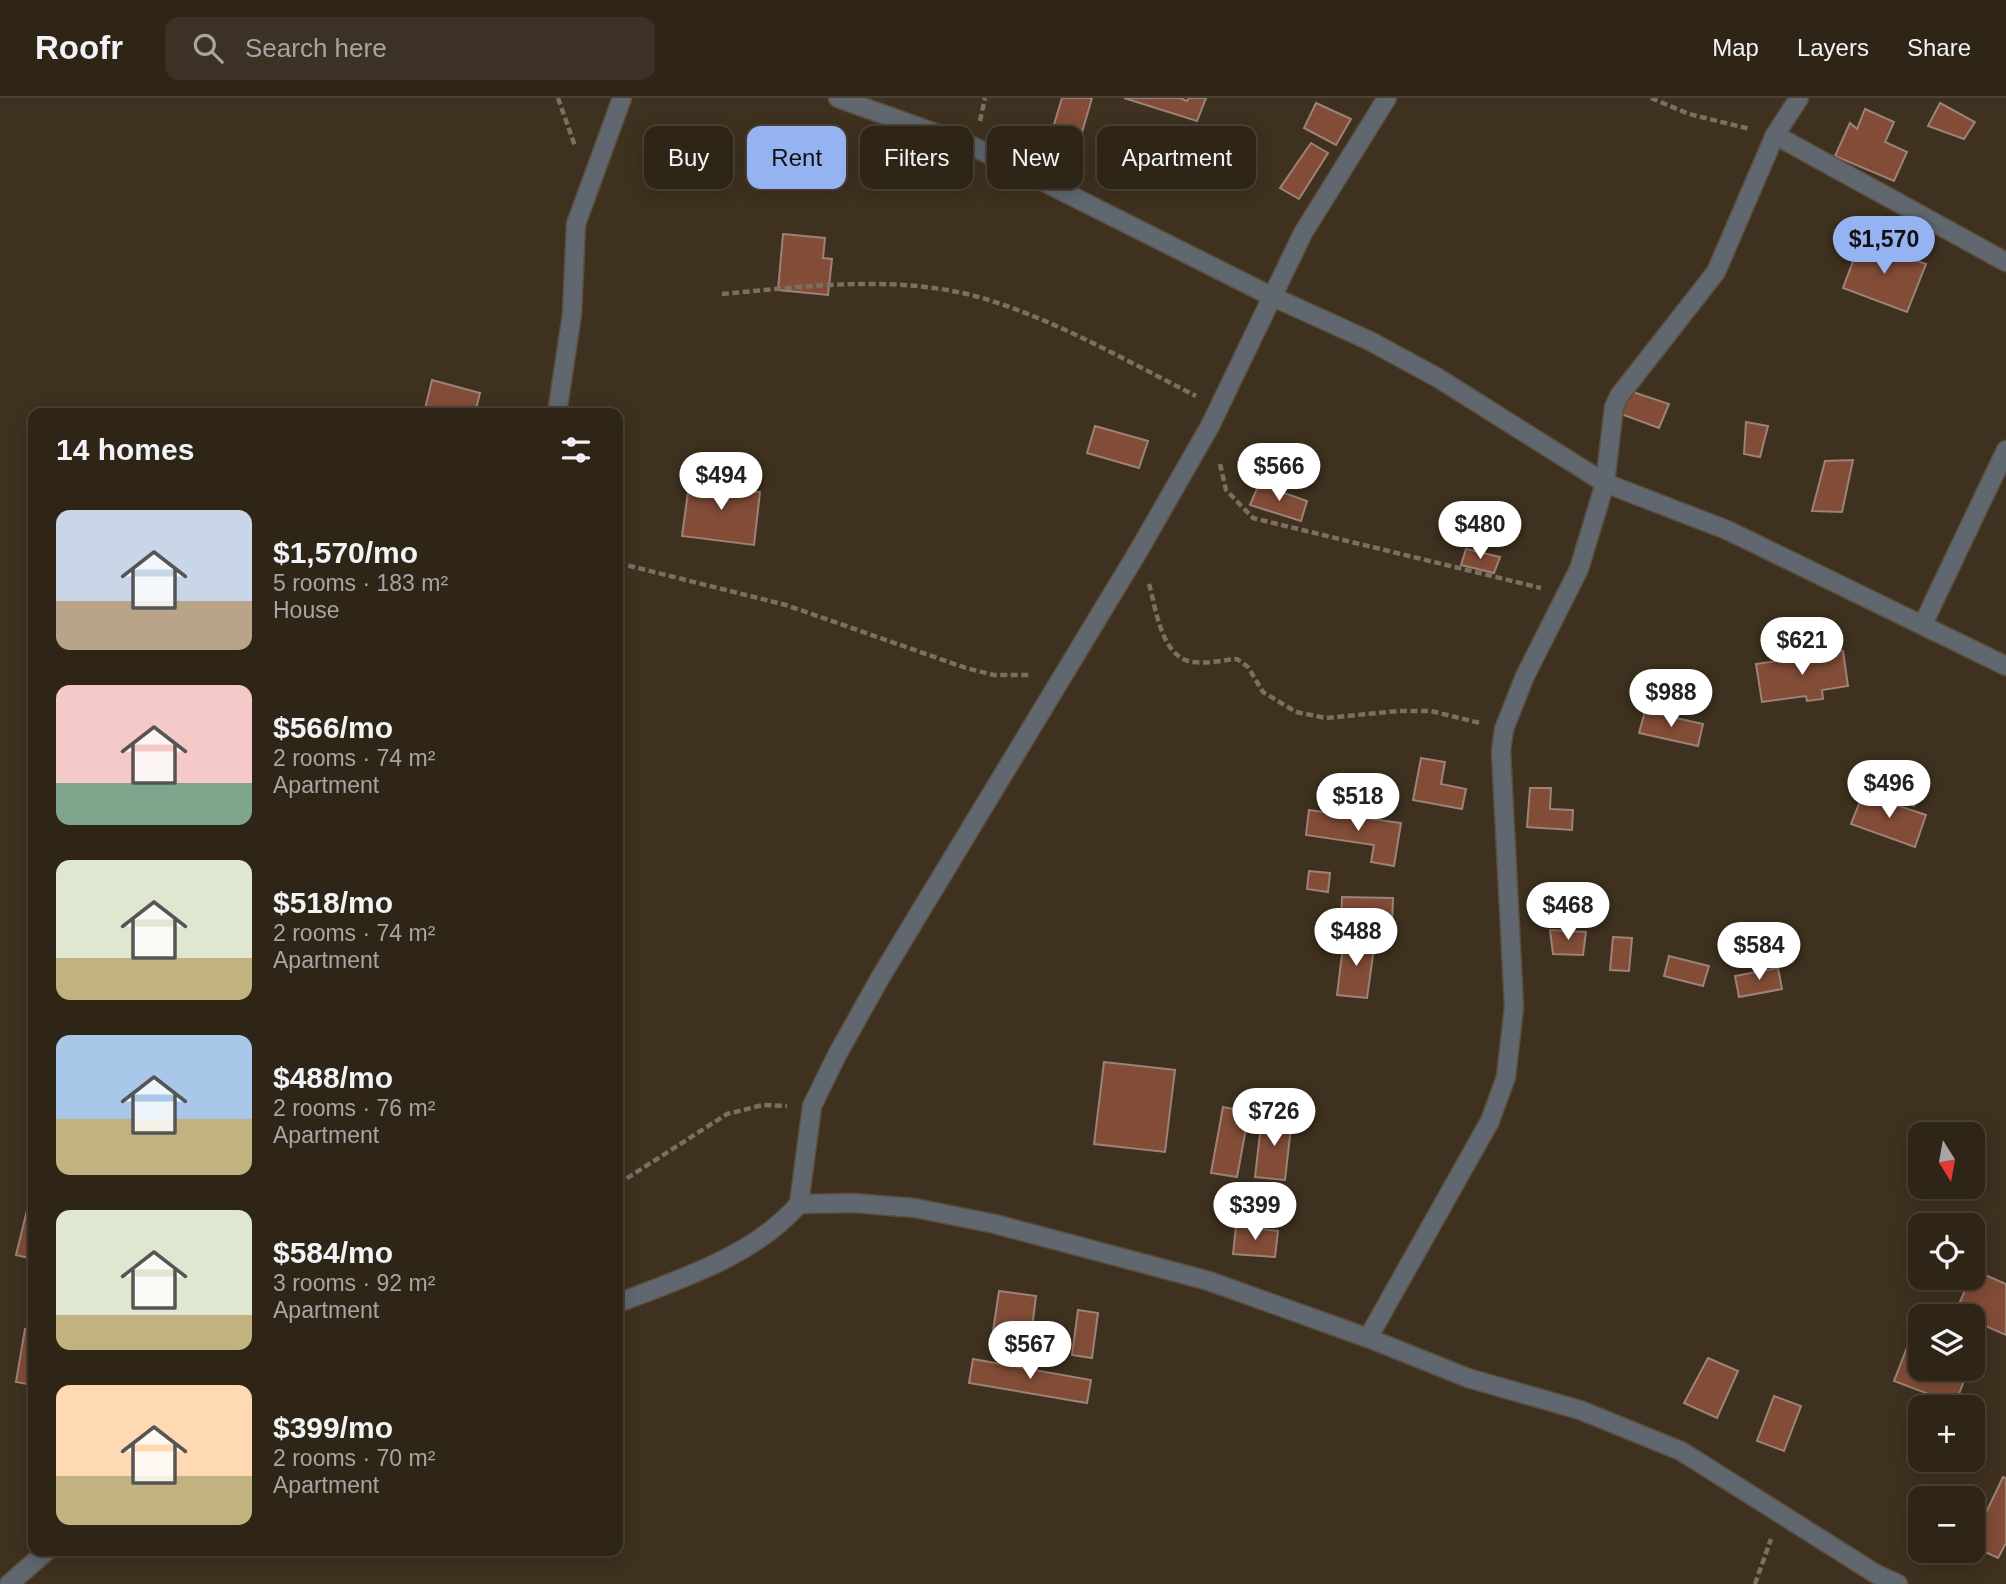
<!DOCTYPE html>
<meta charset="utf-8">
<style>
body{margin:0;font-family:Helvetica,sans-serif;background:#3b3124;color:#f1f3f6;height:100vh;display:flex;flex-direction:column;font-size:26px;white-space:nowrap}
*{box-sizing:border-box;margin:0}
p{font-size:23px;color:#a7a5a1}
.icon{flex:none;width:38px;height:38px;fill:none;stroke:currentColor;stroke-width:2;stroke-linecap:round;stroke-linejoin:round}
.map{position:relative;flex:1;overflow:hidden}
.panel{position:absolute;left:28px;top:310px;width:595px;height:1148px;display:flex;flex-direction:column;background:#2f2517;border-radius:14px;box-shadow:0 4px 18px #0003,0 0 0 2px #4a4236}
.panel>*{flex:none}
.banner{position:absolute;left:644px;top:28px;width:665px;height:63px;display:flex;gap:14px}
.needle{width:46px;rotate:169deg}
.buttons{position:absolute;left:1908px;top:1024px;display:grid;gap:14px}
.buttons a{display:grid;place-items:center;width:77px;height:77px;border-radius:14px;background:#2f2517;box-shadow:0 4px 18px #0003,0 0 0 2px #4a4236;font-size:35px}
.price{position:absolute;translate:-50% -60px;padding:0 16px;border-radius:24px;background:#fff;color:#222;font-size:23px;line-height:46px;filter:drop-shadow(0 2px 4px #0008)}
.price::after{content:'';position:absolute;left:50%;top:42px;width:21px;height:16px;margin-left:-10px;background:inherit;clip-path:polygon(0 0,100% 0,50% 100%)}
.price.active{background:#95b2f1;color:#111}
ul{padding:0;list-style:none}
li{display:flex;align-items:center;gap:21px;height:175px;padding:0 28px}
li span{display:grid;place-items:center;flex:none;width:196px;height:140px;border-radius:14px;color:#555}
li>.icon{margin-inline-start:auto}
span .icon{width:84px;height:84px;fill:#fffc;stroke-width:1}
li b{font-size:30px}
h2{display:flex;justify-content:space-between;align-items:center;height:84px;padding:0 28px;font-size:30px}
.pill{padding:0 24px;border-radius:14px;background:#2f2517;box-shadow:0 4px 18px #0003,0 0 0 2px #4a4236;font-size:24px;line-height:63px}
.pill.active{background:#95b2f1;color:#111}
header{display:flex;align-items:center;gap:42px;box-sizing:border-box;height:98px;padding:0 35px;background:#2f2517;border-bottom:2px solid #4a4236}
header strong{font-size:33px}
nav{display:flex;gap:38px;margin-inline-start:auto;font-size:24px}
.search{width:490px;height:63px;background:#3b3124;display:flex;align-items:center;gap:18px;box-sizing:border-box;padding:0 24px;border-radius:14px;color:#a7a5a1;font-size:26px}
.map>svg:first-child{display:block}
.building{fill:#824c37;stroke:#9c8278;stroke-width:2}
.lines{fill:none;stroke-linecap:round;stroke-linejoin:round}
.minor-casing{stroke:#5a4d3c;stroke-width:21}
.path{stroke:#7b6f5f;stroke-width:4.5;stroke-dasharray:7 3.5;stroke-linecap:butt}
.minor{stroke:#60676f;stroke-width:18}
</style>
<header>
<strong>Roofr</strong>
<div class="search"><svg class="icon" aria-label="search" viewBox="0 0 24 24"><circle cx="10" cy="10" r="6"/><path d="M15 15l6 6"/></svg>Search here</div>
<nav><a>Map</a><a>Layers</a><a>Share</a></nav>
</header>
<div class="map">
<svg width="2006" height="1486" viewBox="0 0 2006 1486">
<rect width="100%" height="100%" fill="#3f311f"/>
<!-- building -->
<g class="building">
<path d="M1062,0h30l-12,41 -28,-8z"/>
<path d="M1124,0h56l7,3 2,-3h17l-9,23z"/>
<path d="M1316,5l35,16 -15,26 -32,-17z"/>
<path d="M1940,5l35,19 -11,17 -36,-13z"/>
<path d="M1865,11l29,13 -9,20 22,10 -13,29 -59,-25 15,-33 7,6z"/>
<path d="M1311,45l17,10 -29,46 -19,-11z"/>
<path d="M783,136l42,4 -2,20 9,1 -4,36 -50,-5z"/>
<path d="M1861,142l65,24 -19,48 -64,-24z"/>
<path d="M432,282l48,13 -5,20h-51z"/>
<path d="M1627,292l42,14 -10,24 -41,-15z"/>
<path d="M1746,324l22,4 -8,31 -16,-3z"/>
<path d="M1095,328l53,15 -9,27 -52,-15z"/>
<path d="M1853,362l-11,52 -30,-1 13,-50z"/>
<path d="M704,377l27,3 -1,10 30,4 -6,53 -72,-9 7,-51 14,2z"/>
<path d="M1259,386l48,17 -6,20 -51,-16z"/>
<path d="M1466,451l34,8 -6,16 -33,-8z"/>
<path d="M1843,553l5,35 -26,4 1,9 -16,2 -1,-5 -44,6 -6,-38z"/>
<path d="M1645,613l58,13 -5,22 -59,-13z"/>
<path d="M1421,660l24,4 -4,22 25,5 -4,20 -49,-9z"/>
<path d="M1886,671l37,16 -9,21 -37,-16z"/>
<path d="M1530,690h21l-1,21 23,1 -1,20 -45,-3z"/>
<path d="M1863,696l63,21 -11,32 -64,-23z"/>
<path d="M1309,712l92,13 -7,43 -23,-4 3,-17 -68,-10z"/>
<path d="M1309,773l21,2 -2,19 -21,-3z"/>
<path d="M1342,799l51,1 -1,27 -51,-1z"/>
<path d="M1550,832l36,2 -3,23 -30,-1z"/>
<path d="M1613,839l19,1 -3,33 -19,-1z"/>
<path d="M1344,840l31,3 -8,57 -30,-3z"/>
<path d="M1669,858l40,10 -6,20 -39,-10z"/>
<path d="M1778,870l4,21 -43,8 -4,-21z"/>
<path d="M1104,964l71,8 -10,82 -71,-8z"/>
<path d="M1223,1009l26,5 -12,65 -26,-4z"/>
<path d="M1262,1018l30,3 -7,61 -30,-3z"/>
<path d="M31,1096l2,1v64l-17,-4z"/>
<path d="M1236,1128l42,5 -3,26 -42,-3z"/>
<path d="M1974,1172l32,14v51l-34,-15v-4l-17,-3z"/>
<path d="M999,1193l37,5 -4,32 -11,-2 -2,16 -27,-4z"/>
<path d="M1078,1212l20,3 -6,45 -20,-3z"/>
<path d="M25,1231l8,2v54l-17,-3z"/>
<path d="M1908,1247l12,5v18h49l-14,36 -61,-23z"/>
<path d="M1708,1260l30,13 -21,47 -33,-15z"/>
<path d="M973,1261l118,21 -4,23 -118,-20z"/>
<path d="M1774,1298l27,10 -17,45 -27,-10z"/>
<path d="M2003,1379l3,1v65l-8,15 -26,-12v-4z"/>
</g>
<g class="lines">
<!-- minor casing -->
<g class="minor-casing">
<g id="minor">
<path d="M838,0l136,49 297,149 99,45 68,37 167,105 122,47 279,136"/>
<path d="M1775,37l231,127"/>
<path d="M557,315l15,-99 4,-90 46,-126"/>
<path d="M1923,526l83,-174"/>
<path d="M799,1106l13,-98 25,-51 43,-77 259,-428 71,-124 93,-193 84,-135"/>
<path d="M618,1205c62,-24 136,-47 181,-99l54,-1 62,5 80,16 214,57 159,57 100,40 112,32 101,41 195,123 22,10"/>
<path d="M1368,1240l122,-217 16,-44 8,-70 -13,-256 3,-22 21,-53 54,-107 26,-86 9,-76 5,-11 97,-124 59,-137 24,-37"/>
<path d="M9,1486l39,-34"/>
</g>
</g>
<!-- path -->
<g class="path">
<path d="M558,0l17,48"/>
<path d="M1651,0l38,16 61,15"/>
<path d="M980,23l5,-23"/>
<path d="M722,196c88,-8 184,-21 270,7 71,23 137,61 204,95"/>
<path d="M1220,366l6,26 27,28 288,70"/>
<path d="M618,465l168,42 180,63 28,7h36"/>
<path d="M1149,486c7,24 12,74 44,78 14,2 30,-2 44,-3l11,8 15,25 33,20 30,6 72,-7h33l49,12"/>
<path d="M618,1086l109,-70 36,-9 24,1"/>
<path d="M1755,1486l16,-45"/>
</g>
<!-- minor -->
<use href="#minor" class="minor"/>
</g>
</svg>
<div class="buttons">
<a><svg class="needle" viewBox="-14 -14 28 28"><path d="M0-13l5 13h-10z" fill="#e53935"/><path d="M0 13l5-13h-10z" fill="#a7a5a1"/></svg></a>
<a><svg class="icon" aria-label="locate" viewBox="0 0 24 24"><circle cx="12" cy="12" r="6"/><path d="M12 2v4M12 18v4M2 12h4M18 12h4"/></svg></a>
<a><svg class="icon" aria-label="layers" viewBox="0 0 24 24"><path d="M12 4l9 5-9 5-9-5zM3 14l9 5 9-5"/></svg></a>
<a>+</a>
<a>−</a>
</div>
<b class="price active" style="left:1884px;top:178px">$1,570</b>
<b class="price" style="left:1279px;top:405px">$566</b>
<b class="price" style="left:721px;top:414px">$494</b>
<b class="price" style="left:1480px;top:463px">$480</b>
<b class="price" style="left:1802px;top:579px">$621</b>
<b class="price" style="left:1671px;top:631px">$988</b>
<b class="price" style="left:1889px;top:722px">$496</b>
<b class="price" style="left:1358px;top:735px">$518</b>
<b class="price" style="left:1568px;top:844px">$468</b>
<b class="price" style="left:1356px;top:870px">$488</b>
<b class="price" style="left:1759px;top:884px">$584</b>
<b class="price" style="left:1274px;top:1050px">$726</b>
<b class="price" style="left:1255px;top:1144px">$399</b>
<b class="price" style="left:1030px;top:1283px">$567</b>
<div class="banner">
<a class="pill">Buy</a>
<a class="pill active">Rent</a>
<a class="pill">Filters</a>
<a class="pill">New</a>
<a class="pill">Apartment</a>
</div>
<section class="panel">
<h2>14 homes<svg class="icon" aria-label="filters" viewBox="0 0 24 24"><path d="M4 7h16M4 17h16"/><circle cx="9" cy="7" r="2"/><circle cx="15" cy="17" r="2"/></svg></h2>
<ul>
<li><span style="background:linear-gradient(#c9d6e8 65%,#b9a48a 0)"><svg class="icon" aria-label="home" viewBox="0 0 24 24"><path d="M3 11l9-7 9 7M6 9v11h12V9"/></svg></span><div><b>$1,570/mo</b><p>5 rooms · 183 m²</p><p>House</p></div></li>
<li><span style="background:linear-gradient(#f6c9c9 70%,#7fa58c 0)"><svg class="icon" aria-label="home" viewBox="0 0 24 24"><path d="M3 11l9-7 9 7M6 9v11h12V9"/></svg></span><div><b>$566/mo</b><p>2 rooms · 74 m²</p><p>Apartment</p></div></li>
<li><span style="background:linear-gradient(#dfe7d0 70%,#c2b280 0)"><svg class="icon" aria-label="home" viewBox="0 0 24 24"><path d="M3 11l9-7 9 7M6 9v11h12V9"/></svg></span><div><b>$518/mo</b><p>2 rooms · 74 m²</p><p>Apartment</p></div></li>
<li><span style="background:linear-gradient(#a9c7e8 60%,#c2b280 0)"><svg class="icon" aria-label="home" viewBox="0 0 24 24"><path d="M3 11l9-7 9 7M6 9v11h12V9"/></svg></span><div><b>$488/mo</b><p>2 rooms · 76 m²</p><p>Apartment</p></div></li>
<li><span style="background:linear-gradient(#dfe7d0 75%,#c2b280 0)"><svg class="icon" aria-label="home" viewBox="0 0 24 24"><path d="M3 11l9-7 9 7M6 9v11h12V9"/></svg></span><div><b>$584/mo</b><p>3 rooms · 92 m²</p><p>Apartment</p></div></li>
<li><span style="background:linear-gradient(#ffd9b3 65%,#c2b280 0)"><svg class="icon" aria-label="home" viewBox="0 0 24 24"><path d="M3 11l9-7 9 7M6 9v11h12V9"/></svg></span><div><b>$399/mo</b><p>2 rooms · 70 m²</p><p>Apartment</p></div></li>
</ul>
</section>
</div>
